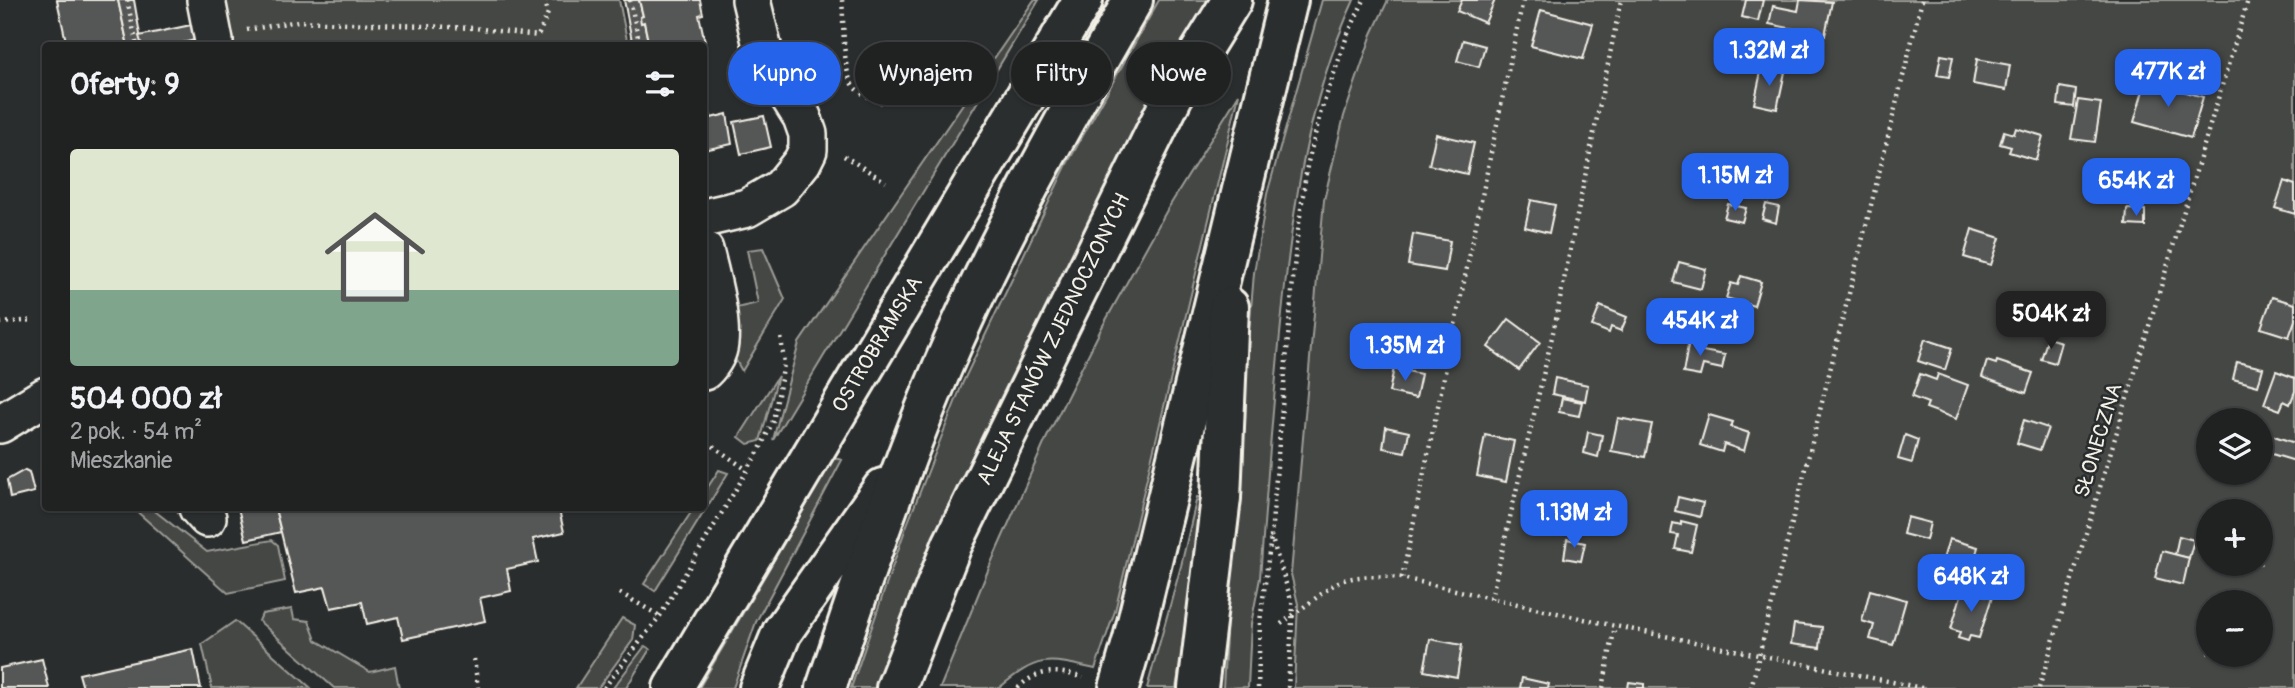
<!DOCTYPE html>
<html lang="pl">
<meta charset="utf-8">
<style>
body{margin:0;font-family:Pangolin,sans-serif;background:#2d2f2f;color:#f1f3f6;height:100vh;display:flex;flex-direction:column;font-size:26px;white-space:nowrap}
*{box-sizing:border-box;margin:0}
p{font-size:23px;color:#a2a4a5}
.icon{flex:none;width:38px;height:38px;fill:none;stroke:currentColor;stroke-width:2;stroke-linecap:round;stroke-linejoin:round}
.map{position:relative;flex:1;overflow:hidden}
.sheet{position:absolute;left:42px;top:42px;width:665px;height:469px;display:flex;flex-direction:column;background:#202222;border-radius:7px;box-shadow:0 2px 5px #0004,0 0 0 2px #3d3f40}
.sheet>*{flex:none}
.banner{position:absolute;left:728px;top:42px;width:665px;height:63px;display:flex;gap:14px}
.controls{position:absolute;left:2196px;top:408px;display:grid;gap:14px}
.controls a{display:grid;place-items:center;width:77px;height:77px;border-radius:50%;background:#202222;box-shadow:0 2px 5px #0004,0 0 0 2px #3d3f40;font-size:35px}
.price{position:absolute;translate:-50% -60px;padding:0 16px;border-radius:14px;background:#2563eb;color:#fff;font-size:23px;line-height:46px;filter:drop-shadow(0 2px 4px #0008)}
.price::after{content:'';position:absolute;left:50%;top:42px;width:21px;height:16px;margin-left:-10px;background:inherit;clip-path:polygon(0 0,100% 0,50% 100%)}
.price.current{background:#222;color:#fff}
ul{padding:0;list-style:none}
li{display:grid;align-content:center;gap:14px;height:371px;padding:0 28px}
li+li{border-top:2px solid #3d3f40}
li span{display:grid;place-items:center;height:217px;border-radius:7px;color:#555}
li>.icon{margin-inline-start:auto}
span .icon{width:126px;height:126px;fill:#fffc;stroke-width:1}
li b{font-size:30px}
h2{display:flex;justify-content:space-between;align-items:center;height:84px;padding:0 28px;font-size:30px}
.pill{padding:0 24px;border-radius:32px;background:#202222;box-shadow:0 2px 5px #0004,0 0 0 2px #3d3f40;font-size:24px;line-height:63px}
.pill.current{background:#2563eb;color:#fff}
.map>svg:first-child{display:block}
.green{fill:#444645;stroke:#9c9c96;stroke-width:2;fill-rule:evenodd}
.building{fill:#555756;stroke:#f4f1e8;stroke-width:2}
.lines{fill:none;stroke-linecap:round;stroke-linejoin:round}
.minor-casing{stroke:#f4f1e8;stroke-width:42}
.major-casing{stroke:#f4f1e8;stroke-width:44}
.path{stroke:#f4f1e8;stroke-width:4.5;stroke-dasharray:2 5;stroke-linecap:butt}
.minor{stroke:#2a2d2e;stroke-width:37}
.major{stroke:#2a2d2e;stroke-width:38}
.labels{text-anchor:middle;stroke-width:5;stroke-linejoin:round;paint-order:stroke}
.street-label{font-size:21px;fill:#f4f1e8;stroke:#2a2d2e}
</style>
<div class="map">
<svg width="2295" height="688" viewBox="0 0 2295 688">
<rect width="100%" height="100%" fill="#2a2d2e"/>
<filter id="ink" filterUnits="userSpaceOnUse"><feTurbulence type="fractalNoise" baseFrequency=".0143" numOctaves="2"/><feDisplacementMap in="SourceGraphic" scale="14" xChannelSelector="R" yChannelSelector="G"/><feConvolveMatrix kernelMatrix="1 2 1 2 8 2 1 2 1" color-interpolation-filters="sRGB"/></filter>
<g filter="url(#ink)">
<!-- green -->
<g class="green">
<path d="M190,0h429l9,45h-427z"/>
<path d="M1034,0h5l-266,440 26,-97z"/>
<path d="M1159,0h61c-129,222 -258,446 -345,688h-24l54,-158 58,-148 104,-218z"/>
<path d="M1322,0h32c-49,106 -63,220 -74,334 -8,81 -14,163 -20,244l-9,46 -3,63 -25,1 8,-139 23,-276 13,-79z"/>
<path d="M1388,0h907v688h-1001l4,-84 -7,-30 33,-374 20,-84 28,-82zM2208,420h53v52h-53zM2208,511h53v53h-53zM2208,602h53v52h-53z"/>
<path d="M1239,94l-124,517 -20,58c-48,-11 -57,-14 -96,19h-59l51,-125 56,-126 54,-108 66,-119z"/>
<path d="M763,248l22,51 -43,72 -11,-19 5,-22v-22l22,-5 -11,-53z"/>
<path d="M778,376l-18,65 -12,3 -9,-7z"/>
<path d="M834,458l8,2 -86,162 -23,66h-34z"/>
<path d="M719,470l9,3 -73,118 -11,-7 50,-76h10v-15z"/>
<path d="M1197,497h7l-17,128 -11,63h-29l34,-122z"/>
<path d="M133,508h18l56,44 65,-12 6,5 7,36 -57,12z"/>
<path d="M292,609l2,10 15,2 7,19 54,32 25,-6 4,22h-65l-75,-67 3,-7z"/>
<path d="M622,618l13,7 -2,15 -35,48h-22z"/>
<path d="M235,621l76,67h-99l-10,-44z"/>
<path d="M645,646l5,3 -24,39h-13z"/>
</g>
<!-- building -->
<g class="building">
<path d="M57,0h61l10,46h-61z"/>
<path d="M118,0h16l8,46h-14z"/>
<path d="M624,0h15l4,16 -3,1 1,6 3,-1 5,24h-16z"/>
<path d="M639,0h61l3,14 -4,1 6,27 -10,4h-46l-5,-24 -3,1 -1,-6 3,-1z"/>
<path d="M1462,0h33l-10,23 -28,-12z"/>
<path d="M1746,0h17l-5,21 -16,-4z"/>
<path d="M1800,0l32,2 -7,33 -56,-11 4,-18 25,5z"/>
<path d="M1541,10l52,14 -10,35 -52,-13z"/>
<path d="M191,25l4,15 -25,6h-28l-3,-10z"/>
<path d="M1463,40l22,6 -6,21 -22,-6z"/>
<path d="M1941,55l12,2 -4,20 -12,-2z"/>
<path d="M1977,59l33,6 -4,25 -33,-6z"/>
<path d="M1762,67l23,5 -8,37 -23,-5z"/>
<path d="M2146,80l57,17 -12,41 -57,-16z"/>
<path d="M704,83l7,35 16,-4 5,30 -28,6z"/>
<path d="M2060,87l16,3 -2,17 -16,-2z"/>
<path d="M2078,100l23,3 -6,39 -24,-3z"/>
<path d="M764,116l7,31 -30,7 -7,-32z"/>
<path d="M2016,128l27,8 -7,24 -27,-8 2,-5 -11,-3 4,-13 10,3z"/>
<path d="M1436,134l38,9 -7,31 -38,-9z"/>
<path d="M1713,162l17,5 -6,22 -17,-5z"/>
<path d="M2284,181l11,4v29l-20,-6z"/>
<path d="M1531,200l24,5 -6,28 -24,-6z"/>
<path d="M1728,204l18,4 -4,14 -18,-4z"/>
<path d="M1766,204l13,3 -3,16 -14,-4z"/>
<path d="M2127,209l18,1v16l-19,-1z"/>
<path d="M1972,229l28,9 -9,27 -27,-8z"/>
<path d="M1413,234l37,7 -5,30 -37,-6z"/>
<path d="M1679,262l27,7 -5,20 -28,-7z"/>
<path d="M1741,276l20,6 -7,24 -28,-8 5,-15 7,2z"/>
<path d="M2272,297l23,7v16l-6,17 -28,-9z"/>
<path d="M1600,306l27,11 -6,14 -10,-4 -2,6 -17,-7z"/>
<path d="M1509,319l31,23 -21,28 -31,-23z"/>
<path d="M1690,335l10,2 -3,13 28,5 -3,14 -19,-4 -3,11 -17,-3z"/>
<path d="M2048,338l13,4 -6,21 -14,-4z"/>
<path d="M1925,339l27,9 -7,22 -27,-9z"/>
<path d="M1987,361l9,3 1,-3 36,12 -7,20 -44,-16z"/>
<path d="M2237,362l26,6 -5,18 -25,-7z"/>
<path d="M1394,368l27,6 -5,24 -27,-6z"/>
<path d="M2276,371l19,7v13l-5,13 -6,-3 -4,9 -16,-6z"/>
<path d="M1920,374l16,6 2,-6 30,11 -12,34 -30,-11 2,-5 -16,-6z"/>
<path d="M1555,378l33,7 -3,16 -33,-7z"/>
<path d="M1562,398l20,4 -3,14 -20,-4z"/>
<path d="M1709,415l24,7 -2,5 18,6 -5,18 -20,-7 -2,8 -22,-7z"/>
<path d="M1618,418l34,6 -7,33 -34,-6z"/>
<path d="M2024,420l24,8 -8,22 -23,-7z"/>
<path d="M1386,427l23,5 -4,20 -22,-4z"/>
<path d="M1588,432l14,3 -4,22 -14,-4z"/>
<path d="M1485,435l29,6 -8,41 -29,-6z"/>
<path d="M1905,435l13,5 -6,23 -14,-4z"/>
<path d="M2271,435l24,8v18l-30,-9z"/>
<path d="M25,470l4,2 5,20 -24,6 -3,-18z"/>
<path d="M1678,497l25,6 -3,14 -25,-6z"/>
<path d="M238,508h37l6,24 -35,8z"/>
<path d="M275,508h293l-9,2 5,22 -31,7 5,23 -31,7 4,22 -31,7 5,23 -82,18 -5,-22 -31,7 -5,-22 -31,6 -6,-21 -29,6z"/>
<path d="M1907,517l23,6 -4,17 -23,-6z"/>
<path d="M1681,521l16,4 -6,27 -16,-3 3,-14 -7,-1 2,-11 8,2z"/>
<path d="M2179,536l15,4 -5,18 -14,-3z"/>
<path d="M1567,539l18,4 -4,18 -17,-3z"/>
<path d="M1949,539l29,8 -7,25 -29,-9z"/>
<path d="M2162,551l27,7 -6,27 -28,-7z"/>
<path d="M1963,589l29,8 -13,41 -9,-2 -2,5 -10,-3 2,-6 -9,-3z"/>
<path d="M1870,590l36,10 -13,45 -23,-6 4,-14 -12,-4z"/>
<path d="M1794,624l28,3 -2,21 -29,-4z"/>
<path d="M1430,639l32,6 -5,32 -33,-6z"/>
<path d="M193,649l8,39h-118l-4,-14z"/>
<path d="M2215,654h34l-2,9z"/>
<path d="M42,659l7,29h-49v-20z"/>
<path d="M1522,678l27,6 -1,4h-28z"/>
<path d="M1629,682l15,2v4h-16z"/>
</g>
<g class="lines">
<!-- minor casing -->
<g class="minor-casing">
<g id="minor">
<path d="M206,0l8,41"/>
<path d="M704,218l43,-10 34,-20 21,-26 6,-12v-16l-6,-17 -29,-46 -10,-21 -12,-50"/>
<path d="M704,250c6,24 18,68 15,93 -1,11 -8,21 -15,28"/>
<path d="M0,424l46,-28"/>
<path d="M198,508l9,10"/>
</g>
</g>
<!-- major casing -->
<g class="major-casing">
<g id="major">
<path d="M673,688l410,-688"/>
<path d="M759,688l23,-56 101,-144"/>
<path d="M826,688c36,-107 72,-216 116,-320 54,-127 122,-248 191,-368"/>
<path d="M896,688l56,-143 221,-449 59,-96"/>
<path d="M1119,688l14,-49 155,-639"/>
<path d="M1198,688l23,-190 8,-191"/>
</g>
</g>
<!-- path -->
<g class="path">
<path d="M127,0l10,46"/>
<path d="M630,0l10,46"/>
<path d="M842,0c2,20 0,73 12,87 6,7 21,13 29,16l56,-48 21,-6"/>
<path d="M247,30l51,-9 176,7 64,8 10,-23 -3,-13"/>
<path d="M844,156l42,26"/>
<path d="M0,323l34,-3"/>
<path d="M713,446l34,24"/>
<path d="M1402,578l121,-578"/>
<path d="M620,593l40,23"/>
<path d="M1491,599l64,-275 66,-324"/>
<path d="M1281,624l55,-41c20,-9 44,-7 66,-5l213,48 307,62"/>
<path d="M474,659l4,29"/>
<path d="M604,688l56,-72 100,-167 13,-28 11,-57 -3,-28"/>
<path d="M1018,688c19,-19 40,-19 65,-10"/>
<path d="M1258,688l2,-66 11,-85"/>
<path d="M1288,688l5,-82 -22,-70 25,-291 11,-79 14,-55 26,-75 17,-36"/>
<path d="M1603,688l12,-62"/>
<path d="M1751,688l171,-688"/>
<path d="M2039,688l209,-688"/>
</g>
<!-- minor -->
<use href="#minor" class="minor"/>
<!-- major -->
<use href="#major" class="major"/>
</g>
</g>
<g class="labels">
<!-- street labels -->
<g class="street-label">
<text transform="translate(1053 339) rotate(-64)" y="7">ALEJA STANÓW ZJEDNOCZONYCH</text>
<text transform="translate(877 344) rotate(-59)" y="7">OSTROBRAMSKA</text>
<text transform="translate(2098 440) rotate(-73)" y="7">SŁONECZNA</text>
</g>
</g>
</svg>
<div class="controls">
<a><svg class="icon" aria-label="layers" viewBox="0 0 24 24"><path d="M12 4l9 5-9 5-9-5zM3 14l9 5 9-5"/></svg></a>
<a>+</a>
<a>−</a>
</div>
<b class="price" style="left:1769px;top:88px">1.32M zł</b>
<b class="price" style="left:2168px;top:109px">477K zł</b>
<b class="price" style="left:1735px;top:213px">1.15M zł</b>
<b class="price" style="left:2136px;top:218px">654K zł</b>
<b class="price current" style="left:2051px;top:351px">504K zł</b>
<b class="price" style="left:1700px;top:358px">454K zł</b>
<b class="price" style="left:1405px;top:383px">1.35M zł</b>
<b class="price" style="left:1574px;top:550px">1.13M zł</b>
<b class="price" style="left:1971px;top:614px">648K zł</b>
<div class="banner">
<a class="pill current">Kupno</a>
<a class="pill">Wynajem</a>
<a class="pill">Filtry</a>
<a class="pill">Nowe</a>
</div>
<section class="sheet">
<h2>Oferty: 9<svg class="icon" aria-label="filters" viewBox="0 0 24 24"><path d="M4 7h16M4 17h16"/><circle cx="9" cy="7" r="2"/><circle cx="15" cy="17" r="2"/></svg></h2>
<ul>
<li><span style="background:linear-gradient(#dfe7d0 65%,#7fa58c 0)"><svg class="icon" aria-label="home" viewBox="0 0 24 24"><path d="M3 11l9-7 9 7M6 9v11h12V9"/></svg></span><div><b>504 000 zł</b><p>2 pok. · 54 m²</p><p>Mieszkanie</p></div></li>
</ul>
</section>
</div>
